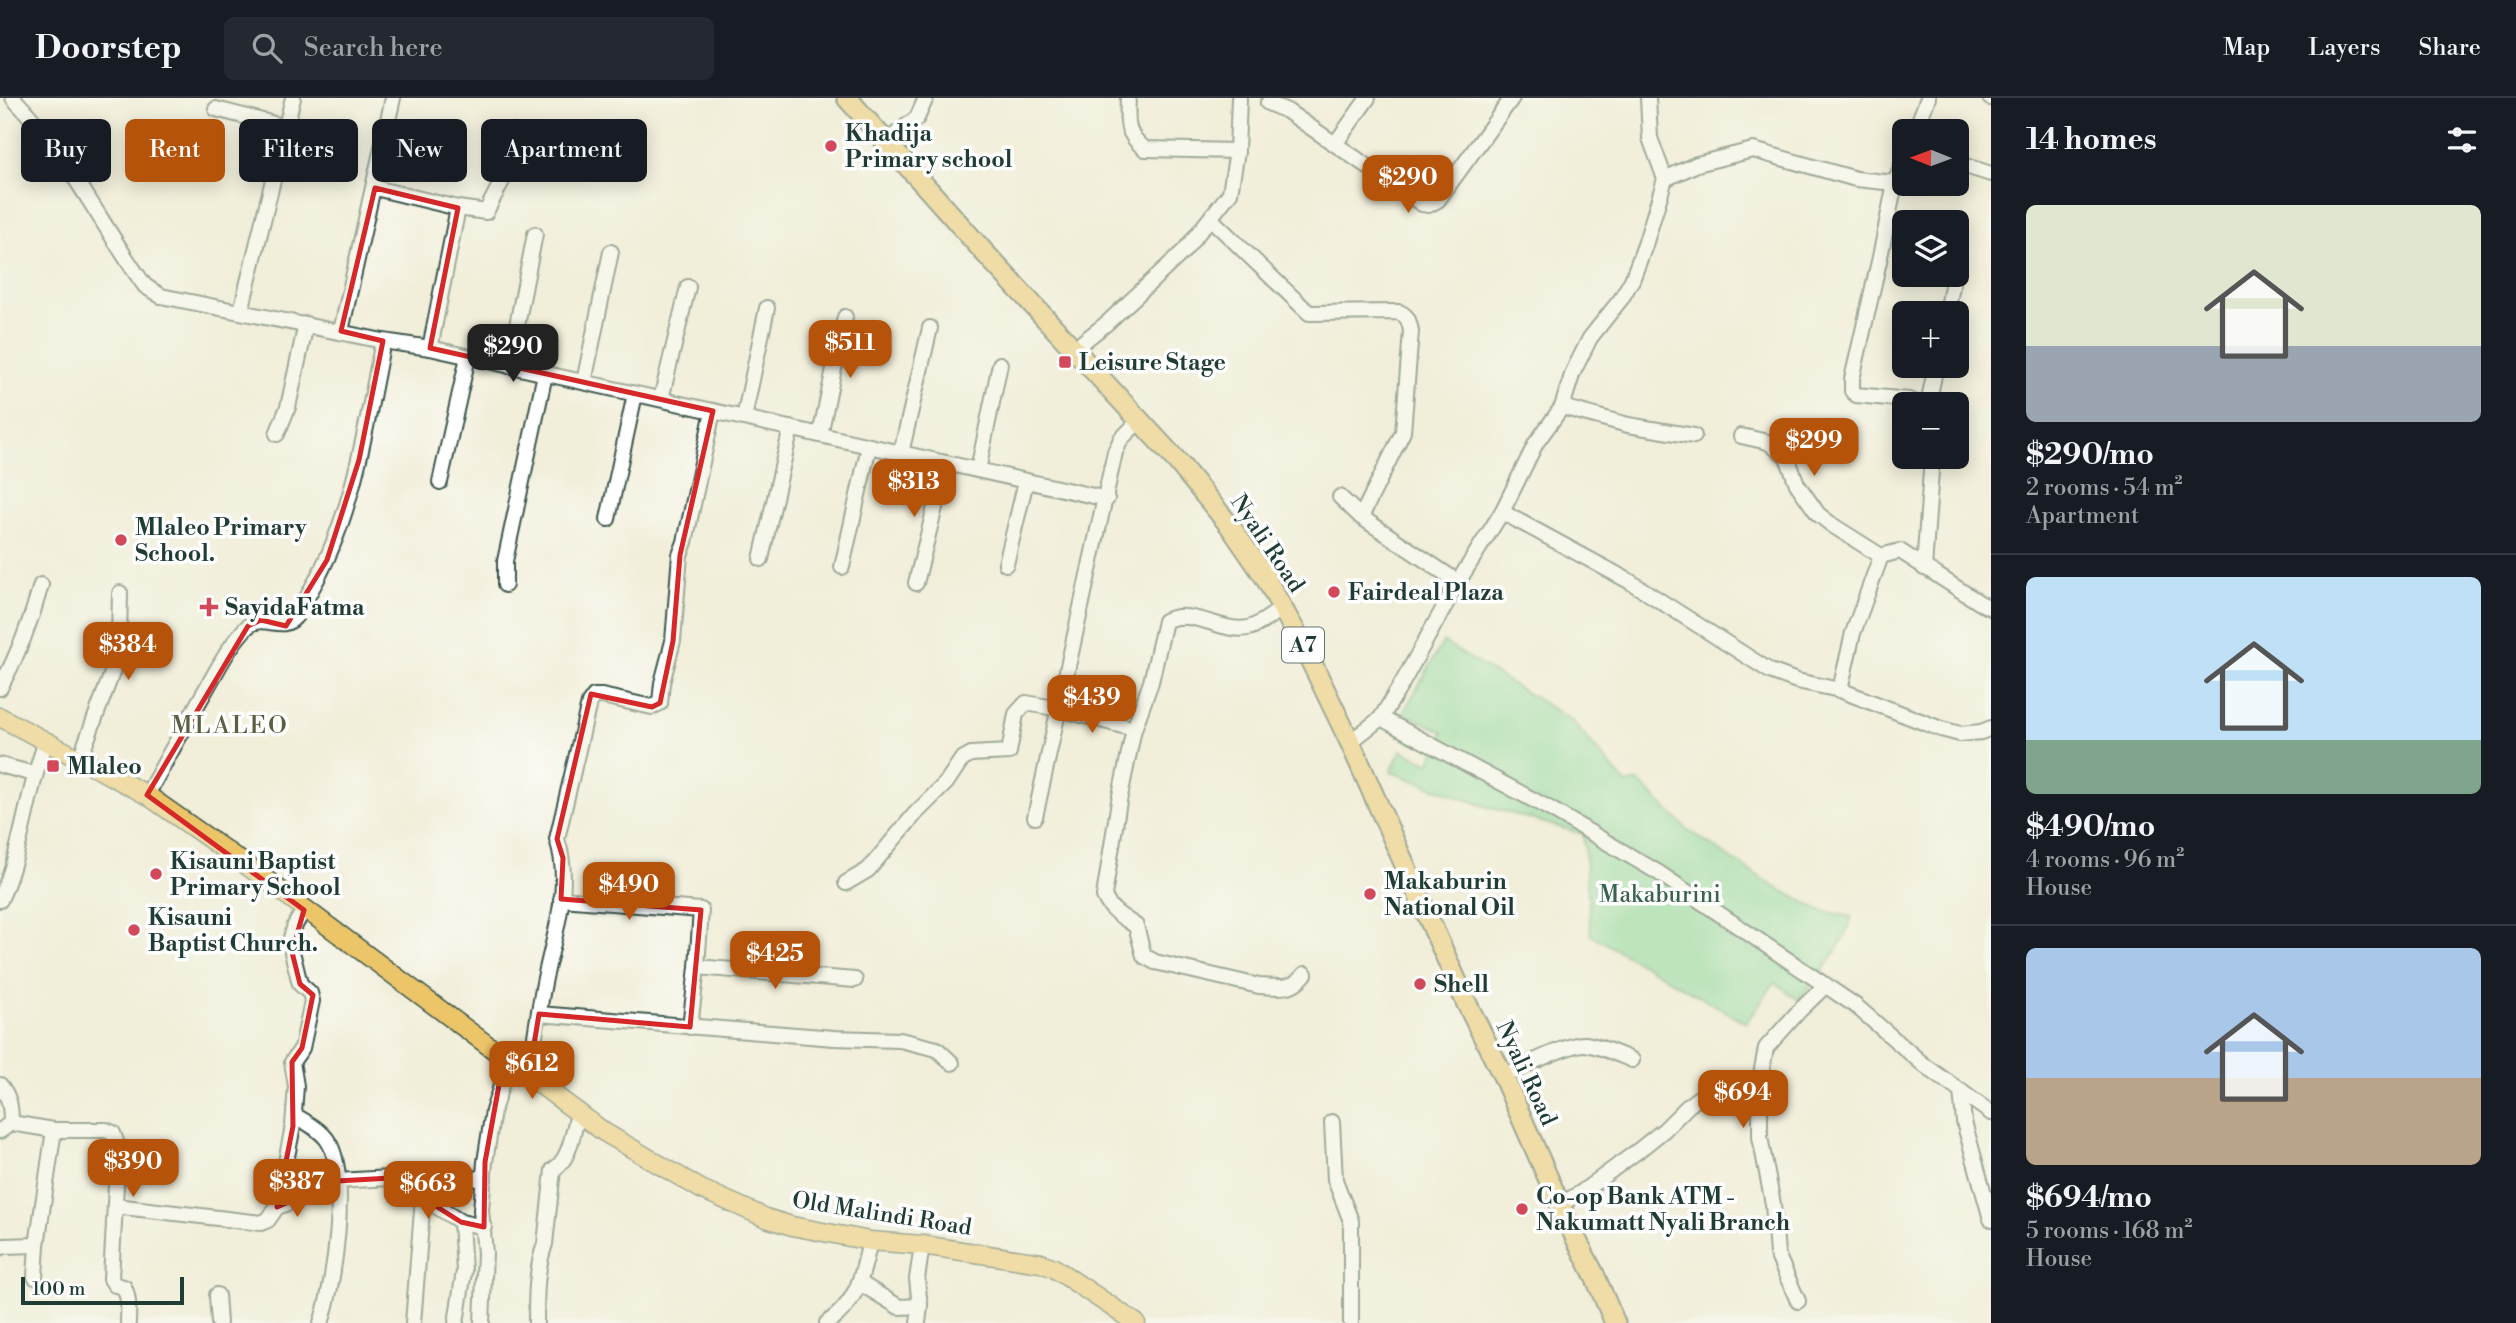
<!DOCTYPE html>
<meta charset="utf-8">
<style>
body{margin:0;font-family:"Libre Bodoni",serif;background:#242831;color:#f1f3f6;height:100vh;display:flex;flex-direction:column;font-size:26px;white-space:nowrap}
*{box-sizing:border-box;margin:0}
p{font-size:23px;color:#9ea1a6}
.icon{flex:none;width:38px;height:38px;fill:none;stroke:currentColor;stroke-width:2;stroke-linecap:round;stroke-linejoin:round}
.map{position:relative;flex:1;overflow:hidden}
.side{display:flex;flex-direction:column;background:#171b24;width:525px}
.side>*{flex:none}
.hud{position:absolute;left:21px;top:21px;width:665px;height:63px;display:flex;gap:14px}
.needle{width:46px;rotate:271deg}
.fabs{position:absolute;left:1892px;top:21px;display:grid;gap:14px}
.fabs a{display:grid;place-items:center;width:77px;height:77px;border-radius:10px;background:#171b24;box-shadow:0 4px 18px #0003;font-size:35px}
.scale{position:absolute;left:21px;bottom:18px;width:163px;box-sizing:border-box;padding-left:7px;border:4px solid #1f3d34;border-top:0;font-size:19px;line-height:24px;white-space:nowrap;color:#1f3d34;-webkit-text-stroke:5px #fff;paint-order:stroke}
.price{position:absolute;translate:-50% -60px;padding:0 16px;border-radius:14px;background:#b45309;color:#fff;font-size:23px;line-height:46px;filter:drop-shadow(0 2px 4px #0008)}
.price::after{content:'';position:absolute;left:50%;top:42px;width:21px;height:16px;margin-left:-10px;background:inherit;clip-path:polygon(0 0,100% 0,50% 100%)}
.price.on{background:#222;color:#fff}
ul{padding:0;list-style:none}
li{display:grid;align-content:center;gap:14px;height:371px;padding:0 35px}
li+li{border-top:2px solid #363941}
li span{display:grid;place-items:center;height:217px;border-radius:10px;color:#555}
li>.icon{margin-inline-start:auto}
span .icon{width:126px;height:126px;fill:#fffc;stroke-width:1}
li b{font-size:30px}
h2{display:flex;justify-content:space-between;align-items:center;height:84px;padding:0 35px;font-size:30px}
.pill{padding:0 24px;border-radius:10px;background:#171b24;box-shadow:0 4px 18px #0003;font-size:24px;line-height:63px}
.pill.on{background:#b45309;color:#fff}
header{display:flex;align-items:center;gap:42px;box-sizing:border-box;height:98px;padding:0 35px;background:#171b24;border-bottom:2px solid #363941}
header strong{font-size:33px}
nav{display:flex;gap:38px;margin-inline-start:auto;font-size:24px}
.search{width:490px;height:63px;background:#242831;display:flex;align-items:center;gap:18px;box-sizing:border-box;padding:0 24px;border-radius:10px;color:#9ea1a6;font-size:26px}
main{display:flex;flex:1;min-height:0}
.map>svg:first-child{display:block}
.green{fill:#81d79a;stroke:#508a67;stroke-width:2}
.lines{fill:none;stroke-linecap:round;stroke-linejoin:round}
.minor-casing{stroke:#3e584d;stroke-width:18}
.major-casing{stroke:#3e584d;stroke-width:21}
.highway-casing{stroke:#3e584d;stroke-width:23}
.minor{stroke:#fff;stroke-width:14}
.major{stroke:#edc569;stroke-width:18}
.highway{stroke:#edc569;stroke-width:19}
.marked{fill:none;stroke:#d62828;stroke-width:5;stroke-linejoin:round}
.poi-dot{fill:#d1495b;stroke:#fff;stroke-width:2.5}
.labels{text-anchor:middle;stroke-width:7;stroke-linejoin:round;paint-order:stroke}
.shield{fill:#fff;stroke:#627771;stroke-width:2}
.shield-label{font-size:21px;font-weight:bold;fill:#1f3d34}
.poi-label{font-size:23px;font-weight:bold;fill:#1f3d34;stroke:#fff;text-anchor:start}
.street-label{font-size:23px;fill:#1f3d34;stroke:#fff}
.park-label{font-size:23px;fill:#38644e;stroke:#fff}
.neighbourhood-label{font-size:24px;letter-spacing:2px;fill:#5c5e42;stroke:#fff}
</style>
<header>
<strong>Doorstep</strong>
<div class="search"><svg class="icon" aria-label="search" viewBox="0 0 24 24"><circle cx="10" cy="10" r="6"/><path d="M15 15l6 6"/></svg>Search here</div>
<nav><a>Map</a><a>Layers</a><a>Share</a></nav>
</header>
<main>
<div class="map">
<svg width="1991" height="1225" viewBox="0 0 1991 1225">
<rect width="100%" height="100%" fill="#fff"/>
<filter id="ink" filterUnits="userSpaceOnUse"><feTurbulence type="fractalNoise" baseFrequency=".0143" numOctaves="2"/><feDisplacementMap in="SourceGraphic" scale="14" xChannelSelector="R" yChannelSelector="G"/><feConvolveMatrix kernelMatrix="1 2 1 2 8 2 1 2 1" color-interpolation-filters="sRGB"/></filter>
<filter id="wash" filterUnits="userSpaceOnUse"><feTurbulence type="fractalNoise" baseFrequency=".00686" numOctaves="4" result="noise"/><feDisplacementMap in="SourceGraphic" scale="28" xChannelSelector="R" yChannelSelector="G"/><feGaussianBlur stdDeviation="1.57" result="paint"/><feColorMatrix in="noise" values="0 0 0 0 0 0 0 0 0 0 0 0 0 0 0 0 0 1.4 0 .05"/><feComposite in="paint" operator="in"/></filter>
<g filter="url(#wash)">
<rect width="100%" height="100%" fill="#f1eed9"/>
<!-- green -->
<path class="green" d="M1443,544l128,78 55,64 12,-3 50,49 87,57 45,23 32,7c-10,32 -32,58 -54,83l-23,-18 -29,41 -155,-88 -8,-101 -102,-29 -90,-33 10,-22 28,13 15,-31 -41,-19z"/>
</g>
<g filter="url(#ink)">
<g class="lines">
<!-- minor casing -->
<g class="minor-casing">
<g id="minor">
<path d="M13,0c54,55 88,127 132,188l16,10 222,45 47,7 677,151"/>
<path d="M1128,0c-1,24 -3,35 17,51l92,2"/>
<path d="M1990,0h1"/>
<path d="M1268,5l19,8 135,93 7,1 9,-5 74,-102"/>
<path d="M216,11l70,18"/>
<path d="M1915,33l13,-33"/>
<path d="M887,43l30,-23 9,-20"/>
<path d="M1335,46l33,-46"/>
<path d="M1904,62l-9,23 -15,74 -28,122v12l4,4 53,5 10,4"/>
<path d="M1956,65l35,11"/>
<path d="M1665,81l32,-15 56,-14 103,29 39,4"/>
<path d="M375,90l83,20 28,4 18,-35 10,-45"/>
<path d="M1211,121l98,94 90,-1c9,4 10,9 12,19l-8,101 -42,85"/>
<path d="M1956,166l1,-1"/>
<path d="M241,213l52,-213"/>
<path d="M1947,215l7,-38"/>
<path d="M341,233l52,-233"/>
<path d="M430,250l28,-140"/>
<path d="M1074,251l33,-26 77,-72 46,-58 7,-42 2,-53"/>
<path d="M509,268l26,-132"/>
<path d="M584,284l27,-130"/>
<path d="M661,301l27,-112"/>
<path d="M1928,306l8,-38"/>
<path d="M1562,309l66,18 66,11"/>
<path d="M744,320l23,-110"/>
<path d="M277,336l11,-27 18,-83"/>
<path d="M820,337l25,-118"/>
<path d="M1741,338l27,6 19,15 10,27 21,30 14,11 49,31"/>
<path d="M901,355l29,-125"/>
<path d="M978,372l22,-106"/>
<path d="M440,384l28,-125"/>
<path d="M1340,399l21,20 97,65"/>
<path d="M1502,414l34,-69 26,-36 11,-35 17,-34 31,-39 11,-19 13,-35 20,-66 -15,-41 -2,-40"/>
<path d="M608,421l27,-125"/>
<path d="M761,461l30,-131"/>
<path d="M1006,466l20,-83"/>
<path d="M842,469l27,-121"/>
<path d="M1924,470l8,-111"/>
<path d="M916,485l30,-120"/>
<path d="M505,487v-24l40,-187"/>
<path d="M1282,510c-9,6 -23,18 -34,20 -28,5 -56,-21 -83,-7l-14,61 -17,47 -15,72 -15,95c6,15 19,21 32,30l8,30 11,6 104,24c21,1 32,5 46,-12"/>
<path d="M0,590c18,-33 31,-66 41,-103"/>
<path d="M1840,592l13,-57 28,-77 19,-5 80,52 11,5"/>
<path d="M1381,620l171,92 107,63 197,133 68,59 67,48"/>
<path d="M1350,644l31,-24 20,-33 57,-103 44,-70 127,69 141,90 27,10 43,9 101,39 19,5 21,-2 10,-4"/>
<path d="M80,660l32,-85 7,-34 1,-46"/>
<path d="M0,667l34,9"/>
<path d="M147,697c20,-37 41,-74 62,-111 11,-19 22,-41 38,-57 16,-15 34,6 48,-10 7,-7 11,-18 16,-27 43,-75 55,-165 72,-249"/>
<path d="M1035,719l80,-365 6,-13 18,-18"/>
<path d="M846,785l22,-13 47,-56 31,-31 16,-24 9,-5 38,-2 7,-38 10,-11 34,6 74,20"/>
<path d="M561,801l140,11 -4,57 -7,60"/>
<path d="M0,802c23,-51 26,-107 46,-158"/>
<path d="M697,869l158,13"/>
<path d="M539,916l295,24 66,2 37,9 15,14"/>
<path d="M529,977c5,-31 9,-61 15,-92 9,-46 29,-96 13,-144l32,-136 5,-7h8l50,11 8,-4 2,-20 11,-42 7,-86 5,-13 28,-131"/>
<path d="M1503,978c18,-8 65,-33 82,-32 16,2 32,10 47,16"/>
<path d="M0,987c10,12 11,23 11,38"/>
<path d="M1961,993l3,31 27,97"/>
<path d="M294,1017c12,7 27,15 34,26 22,34 6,145 -7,182"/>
<path d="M1332,1024l3,58 16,41v102"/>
<path d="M0,1033l11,-8 43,7h52l7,3 5,14 -7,132 4,6 9,2c6,12 4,24 4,36"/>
<path d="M427,1078l-4,22 38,24 23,5"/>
<path d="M1559,1107l23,-13 57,-42 25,-20 25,-25 33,-24"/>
<path d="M115,1108l146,17 7,-3 9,-13 23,-8 19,-11 18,-7 90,-5 57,3"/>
<path d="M277,1109l16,-81 3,-40 -4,-24 10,-14 10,-47 -2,-8 -10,-9 -8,-32 -1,-14 4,-13 9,-15"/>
<path d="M0,1150l4,-2 33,-1"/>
<path d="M35,1179l2,-32 17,-115"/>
<path d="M860,1185l39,24 21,-1"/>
<path d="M217,1197l2,28"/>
<path d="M1798,1203l-21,-47 -4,-50 -13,-67v-57l6,-32 33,-37 27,-26"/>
<path d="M413,1225l10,-125"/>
<path d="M456,1225l8,-52 -3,-49"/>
<path d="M482,1225l3,-70 -4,-43 4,-48 8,-51 16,-50"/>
<path d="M536,1225c0,-25 0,-55 9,-79l8,-74c18,-11 20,-40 26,-59"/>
<path d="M827,1225c31,-21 35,-47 43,-82"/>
<path d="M918,1225l2,-17 -3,-27 5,-34"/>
</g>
</g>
<!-- major casing -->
<g class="major-casing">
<path id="major" d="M0,619l147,78 98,69 359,268 97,57 65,29 26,8 78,15 52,4 119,18 13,5 82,55"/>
</g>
<!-- highway casing -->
<g class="highway-casing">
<path id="highway" d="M847,0l137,154 193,209 53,65 35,51 40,72 45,93 116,260 37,74 64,145 27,53 21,49"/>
</g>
<!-- minor -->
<use href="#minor" class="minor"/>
<!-- major -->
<use href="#major" class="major"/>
<!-- highway -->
<use href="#highway" class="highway"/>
</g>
</g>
<!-- marked area -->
<path d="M0 0H1991V1225H0ZM375,90l83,20 -28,140 283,63 -33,144 -7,86 -13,62 -8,4 -61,-13 -34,145 6,19 -2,41 140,11 -11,117 -151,-13 -10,61 -20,-14 -10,24 -14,77 -1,65 -23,-5 -38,-24 4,-22 -90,5 -60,26 16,-81 -1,-64 10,-14 11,-53 -13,-11 -8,-32 12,-42 -157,-115 101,-169 13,-6 25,6 41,-66 32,-100 24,-119 -42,-10z" fill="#f1eed9" fill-opacity=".55" fill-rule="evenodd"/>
<path class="marked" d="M375,90l83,20 -28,140 283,63 -33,144 -7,86 -13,62 -8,4 -61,-13 -34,145 6,19 -2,41 140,11 -11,117 -151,-13 -10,61 -20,-14 -10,24 -14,77 -1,65 -23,-5 -38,-24 4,-22 -90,5 -60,26 16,-81 -1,-64 10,-14 11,-53 -13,-11 -8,-32 12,-42 -157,-115 101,-169 13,-6 25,6 41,-66 32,-100 24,-119 -42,-10z"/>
<!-- markers -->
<g class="poi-dot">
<circle cx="831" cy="48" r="7"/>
<rect x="1058" y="257" width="14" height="14" rx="3.5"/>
<circle cx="121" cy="442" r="7"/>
<circle cx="1334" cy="494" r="7"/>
<path d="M205.5 498.5h7v7h7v7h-7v7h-7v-7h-7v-7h7z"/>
<rect x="46" y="661" width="14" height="14" rx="3.5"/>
<circle cx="156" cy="776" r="7"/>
<circle cx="1370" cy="796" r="7"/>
<circle cx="134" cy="832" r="7"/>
<circle cx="1420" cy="886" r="7"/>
<circle cx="1522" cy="1111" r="7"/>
</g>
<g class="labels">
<!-- shield labels -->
<rect class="shield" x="1282" y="529.5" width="42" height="35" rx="5"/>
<g class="shield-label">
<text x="1303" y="554">A7</text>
</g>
<!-- poi labels -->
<g class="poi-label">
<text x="845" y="43">Khadija<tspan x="845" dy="26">Primary school</tspan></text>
<text x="1079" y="272">Leisure Stage</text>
<text x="135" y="437">Mlaleo Primary<tspan x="135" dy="26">School.</tspan></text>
<text x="1348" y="502">Fairdeal Plaza</text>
<text x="225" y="517">SayidaFatma</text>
<text x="67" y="676">Mlaleo</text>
<text x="170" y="771">Kisauni Baptist<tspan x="170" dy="26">Primary School</tspan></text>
<text x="1384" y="791">Makaburin<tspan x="1384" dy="26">National Oil</tspan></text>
<text x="148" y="827">Kisauni<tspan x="148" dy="26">Baptist Church.</tspan></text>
<text x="1434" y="894">Shell</text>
<text x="1536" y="1106">Co-op Bank ATM -<tspan x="1536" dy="26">Nakumatt Nyali Branch</tspan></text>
</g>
<!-- street labels -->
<g class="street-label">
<text transform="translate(1268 445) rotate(56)" y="8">Nyali Road</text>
<text transform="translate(1527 975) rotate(65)" y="8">Nyali Road</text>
<text transform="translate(882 1115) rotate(9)" y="8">Old Malindi Road</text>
</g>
<!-- park labels -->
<g class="park-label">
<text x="1660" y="804">Makaburini</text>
</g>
<!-- neighbourhood labels -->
<g class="neighbourhood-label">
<text x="230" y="635">MLALEO</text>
</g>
</g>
</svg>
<div class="fabs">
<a><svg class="needle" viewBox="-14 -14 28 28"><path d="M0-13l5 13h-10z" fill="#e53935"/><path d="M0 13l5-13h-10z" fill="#9ea1a6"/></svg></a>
<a><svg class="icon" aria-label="layers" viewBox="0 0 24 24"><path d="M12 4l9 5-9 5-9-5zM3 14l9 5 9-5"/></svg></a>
<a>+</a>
<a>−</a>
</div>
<div class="scale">100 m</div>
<b class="price" style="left:1408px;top:117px">$290</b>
<b class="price" style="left:850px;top:282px">$511</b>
<b class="price on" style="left:513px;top:286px">$290</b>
<b class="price" style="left:1814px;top:380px">$299</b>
<b class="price" style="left:914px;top:421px">$313</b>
<b class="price" style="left:128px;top:584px">$384</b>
<b class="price" style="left:1092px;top:637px">$439</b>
<b class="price" style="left:629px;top:824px">$490</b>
<b class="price" style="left:775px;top:893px">$425</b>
<b class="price" style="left:532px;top:1003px">$612</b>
<b class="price" style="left:1743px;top:1032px">$694</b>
<b class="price" style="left:133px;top:1101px">$390</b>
<b class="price" style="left:297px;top:1121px">$387</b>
<b class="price" style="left:428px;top:1123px">$663</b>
<div class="hud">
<a class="pill">Buy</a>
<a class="pill on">Rent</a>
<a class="pill">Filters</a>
<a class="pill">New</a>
<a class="pill">Apartment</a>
</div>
</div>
<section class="side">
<h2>14 homes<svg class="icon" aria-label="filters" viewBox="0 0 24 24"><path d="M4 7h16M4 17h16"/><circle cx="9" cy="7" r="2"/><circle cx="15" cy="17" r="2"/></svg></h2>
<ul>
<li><span style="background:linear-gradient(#dfe7d0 65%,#9aa5b1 0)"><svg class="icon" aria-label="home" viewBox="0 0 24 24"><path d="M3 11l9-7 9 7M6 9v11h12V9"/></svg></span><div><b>$290/mo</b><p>2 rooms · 54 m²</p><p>Apartment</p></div></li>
<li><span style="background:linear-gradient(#bfe0f5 75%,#7fa58c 0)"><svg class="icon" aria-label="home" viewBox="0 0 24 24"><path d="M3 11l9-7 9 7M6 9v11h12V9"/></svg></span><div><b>$490/mo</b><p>4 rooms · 96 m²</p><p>House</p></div></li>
<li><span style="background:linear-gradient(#a9c7e8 60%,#b9a48a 0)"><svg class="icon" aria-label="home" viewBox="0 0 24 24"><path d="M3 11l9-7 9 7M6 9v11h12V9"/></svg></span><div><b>$694/mo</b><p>5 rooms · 168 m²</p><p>House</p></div></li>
</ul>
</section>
</main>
